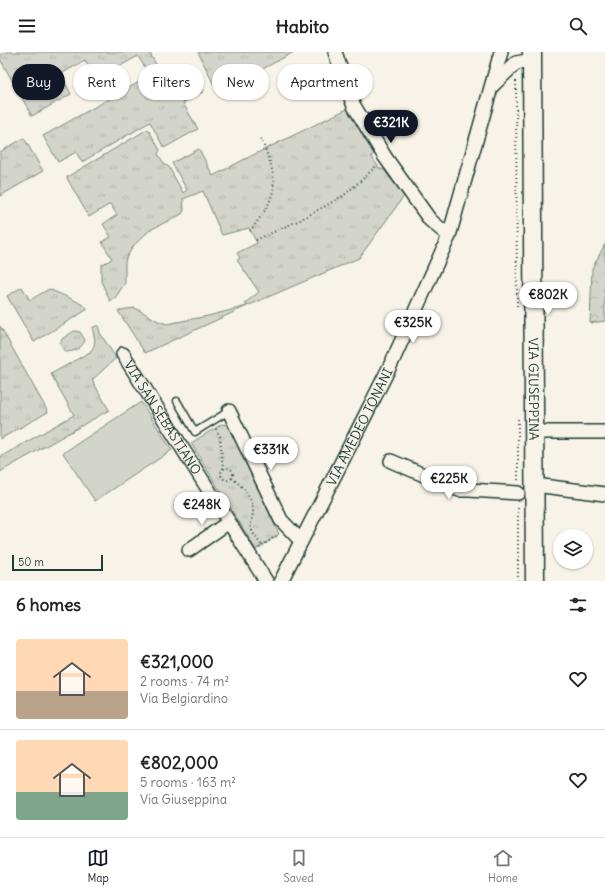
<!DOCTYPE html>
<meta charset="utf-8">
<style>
body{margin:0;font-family:Delius,sans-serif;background:#f2f2f2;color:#222;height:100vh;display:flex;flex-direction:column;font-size:15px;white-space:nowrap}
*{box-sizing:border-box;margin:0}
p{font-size:13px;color:#767676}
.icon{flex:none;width:22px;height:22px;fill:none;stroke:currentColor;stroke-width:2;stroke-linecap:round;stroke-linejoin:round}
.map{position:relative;height:529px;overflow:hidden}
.sheet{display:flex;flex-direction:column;background:#fff;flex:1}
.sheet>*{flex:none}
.hud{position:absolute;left:12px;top:12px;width:400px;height:36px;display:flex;gap:8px}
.tools{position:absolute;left:553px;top:477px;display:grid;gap:8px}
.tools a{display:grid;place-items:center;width:40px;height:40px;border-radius:50%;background:#fff;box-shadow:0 1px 3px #0004;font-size:20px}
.scale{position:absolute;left:12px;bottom:10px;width:91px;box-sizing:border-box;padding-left:4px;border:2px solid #1f3d34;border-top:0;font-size:11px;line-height:14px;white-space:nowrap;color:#1f3d34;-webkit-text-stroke:3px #f7f3e8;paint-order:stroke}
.price{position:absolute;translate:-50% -34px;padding:0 9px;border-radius:14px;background:#fff;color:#222;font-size:13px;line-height:26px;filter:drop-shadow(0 1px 2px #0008)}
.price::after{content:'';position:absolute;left:50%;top:24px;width:12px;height:9px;margin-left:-6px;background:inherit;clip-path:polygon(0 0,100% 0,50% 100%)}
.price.on{background:#111827;color:#fff}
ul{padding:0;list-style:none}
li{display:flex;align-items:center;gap:12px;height:100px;padding:0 16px}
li+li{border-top:1px solid #e0e0e0}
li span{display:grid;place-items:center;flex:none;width:112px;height:80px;border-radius:4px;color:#555}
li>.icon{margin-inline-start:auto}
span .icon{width:48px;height:48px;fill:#fffc;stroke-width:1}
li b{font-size:17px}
h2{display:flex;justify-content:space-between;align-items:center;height:48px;padding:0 16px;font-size:17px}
.pill{padding:0 14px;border-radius:18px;background:#fff;box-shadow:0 1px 3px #0004;font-size:14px;line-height:36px}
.pill.on{background:#111827;color:#fff}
header{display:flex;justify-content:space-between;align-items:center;height:52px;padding:0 16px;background:#fff;font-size:18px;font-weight:700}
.menu{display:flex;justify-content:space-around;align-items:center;height:56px;border-top:1px solid #e0e0e0;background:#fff;font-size:11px;color:#767676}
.menu a{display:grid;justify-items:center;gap:2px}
.menu .on{color:#111827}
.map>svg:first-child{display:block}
.forest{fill:url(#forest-crowns);stroke:#79897f}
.park{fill:url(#park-tufts);stroke:#79897f}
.garden{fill:#d3d5ca;stroke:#79897f}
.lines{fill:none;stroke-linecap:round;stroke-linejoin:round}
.lane-casing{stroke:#1f3d34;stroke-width:9}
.street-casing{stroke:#1f3d34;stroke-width:16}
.secondary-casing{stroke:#1f3d34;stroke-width:21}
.path{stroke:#1f3d34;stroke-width:2;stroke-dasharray:1 3;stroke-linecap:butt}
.lane{stroke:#f7f3e8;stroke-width:6}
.street{stroke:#f7f3e8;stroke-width:13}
.secondary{stroke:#f7f3e8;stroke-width:18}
.labels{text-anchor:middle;stroke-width:4;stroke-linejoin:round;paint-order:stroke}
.street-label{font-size:13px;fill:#1f3d34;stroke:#f7f3e8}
</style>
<header><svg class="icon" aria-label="menu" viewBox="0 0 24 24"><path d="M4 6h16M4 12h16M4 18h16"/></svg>Habito<svg class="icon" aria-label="search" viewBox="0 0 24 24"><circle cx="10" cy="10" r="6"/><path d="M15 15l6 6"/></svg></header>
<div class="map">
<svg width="605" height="529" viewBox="0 0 605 529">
<defs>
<pattern id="forest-crowns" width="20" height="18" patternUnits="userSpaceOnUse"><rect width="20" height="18" fill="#d3d5ca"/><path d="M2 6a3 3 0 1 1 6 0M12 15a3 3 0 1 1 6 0" fill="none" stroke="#b5b8ae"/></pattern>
<pattern id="park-tufts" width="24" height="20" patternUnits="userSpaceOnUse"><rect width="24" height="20" fill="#d3d5ca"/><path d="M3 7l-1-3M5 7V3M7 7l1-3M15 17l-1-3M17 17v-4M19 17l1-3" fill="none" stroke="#b5b8ae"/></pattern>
</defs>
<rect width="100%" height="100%" fill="#f7f3e8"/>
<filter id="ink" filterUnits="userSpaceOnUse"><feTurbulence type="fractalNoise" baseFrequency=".025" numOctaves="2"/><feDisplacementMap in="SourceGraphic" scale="8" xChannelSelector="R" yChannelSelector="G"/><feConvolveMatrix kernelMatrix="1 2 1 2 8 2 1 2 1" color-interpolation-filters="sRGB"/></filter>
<g filter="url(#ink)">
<!-- forest -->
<path class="forest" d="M605,192v77l-15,2 2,-54z"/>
<!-- park -->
<g class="park">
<path d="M6,0h143l20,35 24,-15 11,19 -21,12 15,26 -34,19 -14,-26 -68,40 -6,-10 -18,10 -15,-26 107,-60 -12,-20 -43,24 -10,-20 -24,14 10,20 -39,22 -32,-57v-4z"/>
<path d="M198,0h96l-76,41z"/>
<path d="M349,56l13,27 12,19 -3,2 8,12 5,2 20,26 -45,62 -112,48 -102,47 -27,-42 8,-2 9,-1 11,6 12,7 9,3 41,-8 39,-10 -2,-3 14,-11 -22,-32 3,-2 -3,-5 20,-10 -8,-15 -27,7 -19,-44 -20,8 1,11 -2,4 -32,16 -16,15 -8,13 -1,5v20l-10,15 -5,3 -9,-20v-16l11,-6 -10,-17 9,-5 -8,-13 14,-9 -7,-11 -21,13 -21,-37 -1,-3 81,-48 12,21 -2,4 7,11 4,2 14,26 4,-3 -15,-27 27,-14 14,27 30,-16z"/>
<path d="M24,86l19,33 -43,25v-44z"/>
<path d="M22,235l8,13 19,-11c14,7 27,10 39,20l-54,33 -27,-46z"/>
<path d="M98,273l2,8 16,25 -24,22 17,30 -109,62v-15l74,-42 -23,-41 39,-22c7,-8 5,-14 2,-24z"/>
<path d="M0,274l48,86 -48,27z"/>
<path d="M74,279l6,1 5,8c-3,8 -11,12 -20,12l-5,-8 2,-5z"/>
<path d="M222,372l5,1 3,3 49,106 -23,16 -65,-107z"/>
</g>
<!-- garden -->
<path class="garden" d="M141,350l31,48 -77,51 -32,-48z"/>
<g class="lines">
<!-- lane casing -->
<g class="lane-casing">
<g id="lane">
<path d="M336,41l11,-5"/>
<path d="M177,349l18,31 34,-21"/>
</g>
</g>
<!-- street casing -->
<g class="street-casing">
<g id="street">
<path d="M335,0l12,36 7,18 31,51 45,63 19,16"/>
<path d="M492,34l24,-23 16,-3"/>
<path id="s1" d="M123,302l143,227"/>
<path d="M229,359l52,109 20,21"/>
<path d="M534,380h71"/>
<path d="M391,409l68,29h10l49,3"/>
<path d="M535,433l70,9"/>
<path d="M189,498l40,-28"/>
<path id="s2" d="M281,529l84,-165 27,-54 57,-126 52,-184"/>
</g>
</g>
<!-- secondary casing -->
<g class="secondary-casing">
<g id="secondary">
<path id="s3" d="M532,0l3,529"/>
</g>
</g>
<!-- path -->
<g class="path">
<path d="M516,29l1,226"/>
<path d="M250,179c9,-12 21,-26 23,-41 3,-16 -6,-39 -14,-54"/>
<path d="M256,188l44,-20 43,-24 21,-18 13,-13"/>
<path d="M518,367v62"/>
<path d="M216,377l4,8 3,32"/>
<circle cx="227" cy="422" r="6"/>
<path d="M232,426c10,8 21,19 21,34 0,4 -3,12 -2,15 0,5 8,15 11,19"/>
<path d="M259,496l19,-13"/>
<path d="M518,529v-76"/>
</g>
<!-- lane -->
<use href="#lane" class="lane"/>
<!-- street -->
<use href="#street" class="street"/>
<!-- secondary -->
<use href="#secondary" class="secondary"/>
</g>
</g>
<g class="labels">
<!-- street labels -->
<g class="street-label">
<text dy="5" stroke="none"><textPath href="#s3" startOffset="337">VIA GIUSEPPINA</textPath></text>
<text dy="5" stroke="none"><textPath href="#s1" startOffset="75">VIA SAN SEBASTIANO</textPath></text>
<text dy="5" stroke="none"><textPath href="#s2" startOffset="173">VIA AMEDEO TONANI</textPath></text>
</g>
</g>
</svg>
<div class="tools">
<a><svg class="icon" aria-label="layers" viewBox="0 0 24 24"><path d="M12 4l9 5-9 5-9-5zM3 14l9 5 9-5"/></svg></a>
</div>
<div class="scale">50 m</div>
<b class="price on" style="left:391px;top:92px">€321K</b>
<b class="price" style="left:548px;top:264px">€802K</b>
<b class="price" style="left:413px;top:292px">€325K</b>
<b class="price" style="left:271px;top:419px">€331K</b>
<b class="price" style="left:449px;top:448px">€225K</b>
<b class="price" style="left:202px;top:474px">€248K</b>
<div class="hud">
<a class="pill on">Buy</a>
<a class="pill">Rent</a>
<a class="pill">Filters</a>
<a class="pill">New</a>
<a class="pill">Apartment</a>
</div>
</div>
<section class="sheet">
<h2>6 homes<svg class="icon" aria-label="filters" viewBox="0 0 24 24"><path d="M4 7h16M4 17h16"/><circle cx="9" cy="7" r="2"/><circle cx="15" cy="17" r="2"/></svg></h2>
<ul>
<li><span style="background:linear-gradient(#ffd9b3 65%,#b9a48a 0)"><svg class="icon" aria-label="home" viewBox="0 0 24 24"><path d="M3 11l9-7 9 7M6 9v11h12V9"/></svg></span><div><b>€321,000</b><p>2 rooms · 74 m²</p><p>Via Belgiardino</p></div><svg class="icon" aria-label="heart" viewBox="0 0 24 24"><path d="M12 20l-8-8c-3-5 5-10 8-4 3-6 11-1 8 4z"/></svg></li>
<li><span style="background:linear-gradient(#ffd9b3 65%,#7fa58c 0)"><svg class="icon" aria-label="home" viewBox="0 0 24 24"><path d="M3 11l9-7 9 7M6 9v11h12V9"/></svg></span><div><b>€802,000</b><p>5 rooms · 163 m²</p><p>Via Giuseppina</p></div><svg class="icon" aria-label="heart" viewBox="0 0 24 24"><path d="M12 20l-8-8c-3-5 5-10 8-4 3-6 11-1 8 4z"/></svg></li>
</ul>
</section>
<nav class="menu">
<a class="on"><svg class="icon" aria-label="map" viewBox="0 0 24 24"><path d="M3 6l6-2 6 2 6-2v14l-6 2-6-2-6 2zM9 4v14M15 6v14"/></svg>Map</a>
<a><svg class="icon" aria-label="saved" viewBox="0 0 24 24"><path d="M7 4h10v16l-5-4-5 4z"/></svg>Saved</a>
<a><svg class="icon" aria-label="home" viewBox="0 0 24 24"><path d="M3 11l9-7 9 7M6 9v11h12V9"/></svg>Home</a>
</nav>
